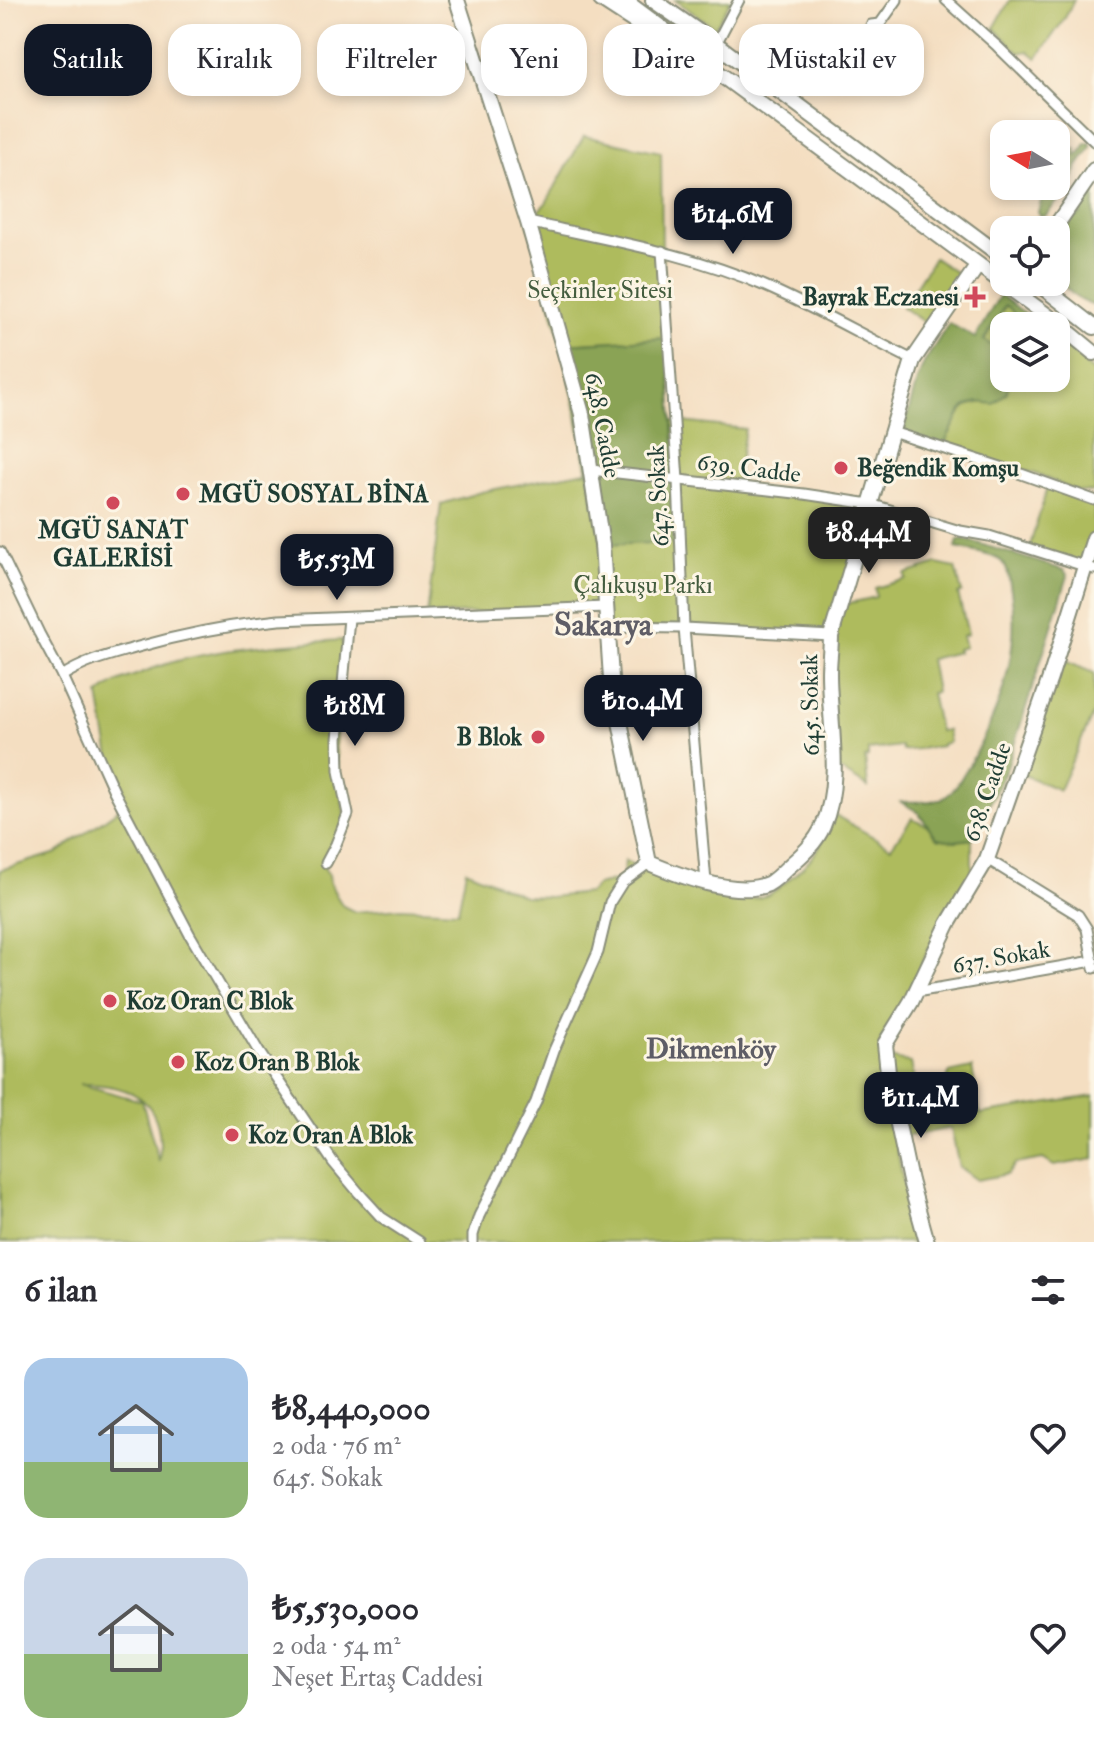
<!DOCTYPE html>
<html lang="tr">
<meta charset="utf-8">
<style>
body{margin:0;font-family:"IM FELL Double Pica",serif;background:#f2f2f3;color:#2b2b33;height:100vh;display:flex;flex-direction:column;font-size:30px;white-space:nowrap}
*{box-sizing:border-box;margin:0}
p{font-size:26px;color:#7c7c81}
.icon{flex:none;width:44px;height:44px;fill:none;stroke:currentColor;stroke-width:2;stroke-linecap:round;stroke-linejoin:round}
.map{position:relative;height:1242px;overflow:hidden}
.side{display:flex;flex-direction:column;background:#fff;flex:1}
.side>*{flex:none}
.guide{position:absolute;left:24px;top:24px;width:1046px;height:72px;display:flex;gap:16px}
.needle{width:52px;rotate:280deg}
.controls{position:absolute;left:990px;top:120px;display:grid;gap:16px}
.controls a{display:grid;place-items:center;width:80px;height:80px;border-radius:16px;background:#fff;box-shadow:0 4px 12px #0003;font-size:40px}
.price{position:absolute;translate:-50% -68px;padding:0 18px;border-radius:16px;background:#111827;color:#fff;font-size:26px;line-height:52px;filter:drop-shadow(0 2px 4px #0008)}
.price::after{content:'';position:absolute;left:50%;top:48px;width:24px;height:18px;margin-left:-12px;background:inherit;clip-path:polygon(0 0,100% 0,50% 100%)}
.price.selected{background:#222;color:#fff}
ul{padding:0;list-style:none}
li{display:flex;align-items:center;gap:24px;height:200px;padding:0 24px}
li span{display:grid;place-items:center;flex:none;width:224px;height:160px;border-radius:24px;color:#555}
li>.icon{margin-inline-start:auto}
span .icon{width:96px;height:96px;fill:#fffc;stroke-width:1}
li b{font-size:34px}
h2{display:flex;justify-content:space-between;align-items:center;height:96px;padding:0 24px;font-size:34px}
.chip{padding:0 28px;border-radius:24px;background:#fff;box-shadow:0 4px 12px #0003;font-size:28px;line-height:72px}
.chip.selected{background:#111827;color:#fff}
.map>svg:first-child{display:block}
.green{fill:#aebb5d;stroke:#667c48;stroke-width:2;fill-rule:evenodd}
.forest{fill:#8aa354;stroke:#547044;stroke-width:2}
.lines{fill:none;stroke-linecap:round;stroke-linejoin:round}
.street-casing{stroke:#8a8e7a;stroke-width:13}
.secondary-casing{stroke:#8a8e7a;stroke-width:18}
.primary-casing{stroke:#8a8e7a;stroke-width:18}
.street{stroke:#fff;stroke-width:9}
.secondary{stroke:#fff;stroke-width:14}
.primary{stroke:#fff;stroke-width:14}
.poi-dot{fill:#d1495b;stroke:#fcf5e5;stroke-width:3}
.labels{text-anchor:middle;stroke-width:6;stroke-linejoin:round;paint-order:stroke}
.park-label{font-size:24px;fill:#435c3e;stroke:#fcf5e5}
.poi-label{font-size:24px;font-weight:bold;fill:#1f3d34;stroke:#fcf5e5;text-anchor:start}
.street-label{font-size:24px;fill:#1f3d34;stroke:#fcf5e5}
.quarter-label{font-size:28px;font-weight:bold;fill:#5e5d66;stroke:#fcf5e5}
.district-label{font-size:32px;font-weight:bold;fill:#5e5d66;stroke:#fcf5e5}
</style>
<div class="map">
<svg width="1094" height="1242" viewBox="0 0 1094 1242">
<rect width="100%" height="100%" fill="#fcf5e5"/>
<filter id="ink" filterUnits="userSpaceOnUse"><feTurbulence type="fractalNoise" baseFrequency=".0125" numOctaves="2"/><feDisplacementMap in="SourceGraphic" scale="16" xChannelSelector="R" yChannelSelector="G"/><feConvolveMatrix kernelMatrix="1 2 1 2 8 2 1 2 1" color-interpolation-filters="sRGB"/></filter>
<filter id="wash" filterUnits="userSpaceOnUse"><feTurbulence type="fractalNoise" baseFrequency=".006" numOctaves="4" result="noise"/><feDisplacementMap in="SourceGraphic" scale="32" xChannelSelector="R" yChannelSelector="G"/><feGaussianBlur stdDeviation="1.8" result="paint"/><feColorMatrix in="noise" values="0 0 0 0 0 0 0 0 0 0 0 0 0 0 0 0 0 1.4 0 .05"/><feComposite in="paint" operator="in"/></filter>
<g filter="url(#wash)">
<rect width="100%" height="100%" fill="#f4dec1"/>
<!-- green -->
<g class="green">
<path d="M675,0h56l-16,28z"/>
<path d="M1010,0h64l-9,18 -28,40 -9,-7 -9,2 -25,-25z"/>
<path d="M584,136l77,16 1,99 6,87 -106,6 -34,-122 18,-19z"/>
<path d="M934,258l27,18 -33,49 -26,-18z"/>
<path d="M1006,305c8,7 11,10 8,21h-10v41l-5,-5 -3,-9 -12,-12z"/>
<path d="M1056,337l38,35v120h-16l-44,-19 -23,-5 -68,-22 18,-34 5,-6 17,-4 27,-19v-5h46z"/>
<path d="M673,421l72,8 -9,57 134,18 -29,101 35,-8 -1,-9 31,-9 -1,-5 32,-10 18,4 7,24 -4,2 10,40 -6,2 3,11 -8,2 1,3 -28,7 6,33 -5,1 8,38 8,-1 2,12 -7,2v2l-40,5 -1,-5 -33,4v7l-3,1 3,29 -26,-16h-9l-2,-135 -224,-9 -1,-19 -179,7 14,-111 40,-12 110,-22z"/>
<path d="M1048,485l46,15v38l-7,28 -58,-17z"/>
<path d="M342,640l1,23 -8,82 10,74 -11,31 -10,18 5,7 1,8 6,12 7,11 12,6 46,-4 57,3 8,-41 58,26 25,1 40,-4 8,-8 20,-5 6,-4 2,-15c36,17 104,49 143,34 9,-4 17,-13 25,-19 23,-20 31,-33 40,-62l58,33 21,-29 15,7 10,13 18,3 17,-2v33l-44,78 -23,50 -12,17 -13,25 14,92 17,86 7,22h-918v-372l57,-17 62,-44 -20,-114c11,-11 23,-15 37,-20 64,-27 137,-30 206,-35zM80,1084c56,0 86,18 79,78l-17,-61z"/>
<path d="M1057,658l37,15v39l-35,78 -40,-17z"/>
<path d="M885,1057l26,6 6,31h27l5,-21 23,-5 8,46 114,-18v63l-40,7 -11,-7 -28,5 -7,10 -31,6 -18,-13 -8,-39 -50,9z"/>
</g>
<!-- forest -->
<g class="forest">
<path d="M1058,139h4l7,9 7,1v7l4,-2 6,-11h5v5l-13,18 -5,12 -8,8 -2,9 -18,21h-5l-2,-4 4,-14 4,-2 7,2 8,-12 2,-6 -7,-7v-32z"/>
<path d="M1094,193v113c-6,-3 -12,-4 -17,-8 -8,-6 -12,-13 -21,-17v-35l7,-12 3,-1c1,-8 8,-17 15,-19v-5z"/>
<path d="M1000,295l42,31h-28c2,-11 1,-15 -9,-21l-5,9 2,2 -5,8h-3l-10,16 11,8 4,14 5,5v11h6l-3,14 -13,12 -16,-2 -12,4 -5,6 -18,34 -40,-13 14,-53 7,-17 25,-40 26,15z"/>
<path d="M668,338l12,204 -78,3 -39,-201z"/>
<path d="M964,539l100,31 4,6 -62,194 -34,69 -17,2 -18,-3 -19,-26 -17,-10c12,-1 31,2 42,-4 12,-6 19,-22 26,-33 31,-54 52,-112 42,-174 -2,-10 -2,-22 -9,-29 -7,-8 -35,-11 -46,-14l2,-8z"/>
</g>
</g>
<g filter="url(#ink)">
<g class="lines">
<!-- street casing -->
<g class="street-casing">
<g id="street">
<path d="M946,0l51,46 97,95"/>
<path d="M871,25l9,-1 17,-24"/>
<path d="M716,44l23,-44"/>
<path d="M528,222c79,18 162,31 237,64 50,22 99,50 148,74"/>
<path d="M662,251l16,229 6,148 22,254"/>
<path d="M892,432l118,38 84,30"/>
<path d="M591,470l213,24 66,10 90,27 29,5 105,33"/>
<path d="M0,552l39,81 23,43c25,-16 49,-21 76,-29 46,-13 93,-22 141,-27l327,-13"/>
<path d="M607,627l77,1 147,8"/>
<path d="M62,676l52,115 76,144 69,117 74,110 26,31 22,24 39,25"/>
<path d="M987,859l91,56 9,14 7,39"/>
<path d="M326,863l10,-19 12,-30 -9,-43 -1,-32 11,-121"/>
<path d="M916,992l177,-31"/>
<path d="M473,1242v-7l6,-19 57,-114 18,-52 44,-98 12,-50 12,-19 27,-20"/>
</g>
</g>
<!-- secondary casing -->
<g class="secondary-casing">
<g id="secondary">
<path d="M457,0l71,222 54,192 20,131 9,133 38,185c29,12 88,35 119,21 7,-4 14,-11 19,-16 14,-12 29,-25 36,-42 20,-45 6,-105 6,-153 0,-12 2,-25 2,-37l82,-276 65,-95"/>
<path d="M1053,230l41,-60"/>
<path d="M927,1242l-17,-61 -21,-99 -4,-38 26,-42 37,-78 39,-65 63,-181 44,-140"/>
</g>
</g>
<!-- primary casing -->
<g class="primary-casing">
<g id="primary">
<path d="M601,0l60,39 37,19 362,267 34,28"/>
<path d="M624,0l43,32"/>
<path d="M653,0l63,44 288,214"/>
<path d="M1036,282l58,45"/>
</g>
</g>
<!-- street -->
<use href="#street" class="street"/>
<!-- secondary -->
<use href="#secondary" class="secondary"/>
<!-- primary -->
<use href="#primary" class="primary"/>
</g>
</g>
<!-- markers -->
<g class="poi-dot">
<path d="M971 285h8v8h8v8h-8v8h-8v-8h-8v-8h8z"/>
<circle cx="841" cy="468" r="8"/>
<circle cx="183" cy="494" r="8"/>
<circle cx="113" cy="503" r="8"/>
<circle cx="538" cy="737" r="8"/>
<circle cx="110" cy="1001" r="8"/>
<circle cx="178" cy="1062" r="8"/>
<circle cx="232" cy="1135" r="8"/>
</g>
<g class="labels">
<!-- park labels -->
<g class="park-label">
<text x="600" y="298">Seçkinler Sitesi</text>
<text x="643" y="593">Çalıkuşu Parkı</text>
</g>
<!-- poi labels -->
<g class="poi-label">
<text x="959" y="305" text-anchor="end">Bayrak Eczanesi</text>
<text x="857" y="476">Beğendik Komşu</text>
<text x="199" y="502">MGÜ SOSYAL BİNA</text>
<text x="113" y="538" text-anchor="middle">MGÜ SANAT<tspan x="113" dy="28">GALERİSİ</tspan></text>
<text x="522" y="745" text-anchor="end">B Blok</text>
<text x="126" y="1009">Koz Oran C Blok</text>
<text x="194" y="1070">Koz Oran B Blok</text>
<text x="248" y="1143">Koz Oran A Blok</text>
</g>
<!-- street labels -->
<g class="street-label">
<text transform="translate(603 425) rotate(79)" y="8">648. Cadde</text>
<text transform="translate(749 468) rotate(7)" y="8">639. Cadde</text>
<text transform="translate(658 496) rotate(-93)" y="8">647. Sokak</text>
<text transform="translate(810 705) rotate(-91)" y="8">645. Sokak</text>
<text transform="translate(987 792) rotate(-71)" y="8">638. Cadde</text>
<text transform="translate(1001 957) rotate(-10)" y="8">637. Sokak</text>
</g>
<!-- quarter labels -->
<g class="quarter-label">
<text x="711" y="1058">Dikmenköy</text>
</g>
<!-- district labels -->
<g class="district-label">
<text x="603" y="635">Sakarya</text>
</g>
</g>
</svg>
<div class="controls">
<a><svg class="needle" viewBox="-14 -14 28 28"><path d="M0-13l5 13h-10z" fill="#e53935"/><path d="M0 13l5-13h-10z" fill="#7c7c81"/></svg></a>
<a><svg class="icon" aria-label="locate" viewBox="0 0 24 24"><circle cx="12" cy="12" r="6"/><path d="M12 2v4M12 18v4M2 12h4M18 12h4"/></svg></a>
<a><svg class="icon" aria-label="layers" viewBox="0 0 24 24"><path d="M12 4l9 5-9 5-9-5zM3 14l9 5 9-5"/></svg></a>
</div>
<b class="price" style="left:733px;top:256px">₺14.6M</b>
<b class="price selected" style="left:869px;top:575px">₺8.44M</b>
<b class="price" style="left:337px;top:602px">₺5.53M</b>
<b class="price" style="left:643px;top:743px">₺10.4M</b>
<b class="price" style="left:355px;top:748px">₺18M</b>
<b class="price" style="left:921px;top:1140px">₺11.4M</b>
<div class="guide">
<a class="chip selected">Satılık</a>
<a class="chip">Kiralık</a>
<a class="chip">Filtreler</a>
<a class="chip">Yeni</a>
<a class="chip">Daire</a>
<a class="chip">Müstakil ev</a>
</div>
</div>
<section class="side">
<h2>6 ilan<svg class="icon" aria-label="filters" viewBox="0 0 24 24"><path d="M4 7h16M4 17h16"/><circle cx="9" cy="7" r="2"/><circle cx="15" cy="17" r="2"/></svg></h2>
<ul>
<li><span style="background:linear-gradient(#a9c7e8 65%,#8fb573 0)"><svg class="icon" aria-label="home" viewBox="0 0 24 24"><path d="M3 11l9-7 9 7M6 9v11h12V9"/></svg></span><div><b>₺8,440,000</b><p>2 oda · 76 m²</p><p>645. Sokak</p></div><svg class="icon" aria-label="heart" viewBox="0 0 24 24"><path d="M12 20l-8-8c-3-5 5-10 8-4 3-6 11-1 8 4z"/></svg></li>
<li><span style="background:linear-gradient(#c9d6e8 60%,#8fb573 0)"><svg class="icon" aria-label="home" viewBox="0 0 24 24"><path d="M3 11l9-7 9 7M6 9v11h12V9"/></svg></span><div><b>₺5,530,000</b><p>2 oda · 54 m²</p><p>Neşet Ertaş Caddesi</p></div><svg class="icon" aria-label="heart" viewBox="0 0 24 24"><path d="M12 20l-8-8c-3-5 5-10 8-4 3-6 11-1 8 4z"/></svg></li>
</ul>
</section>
